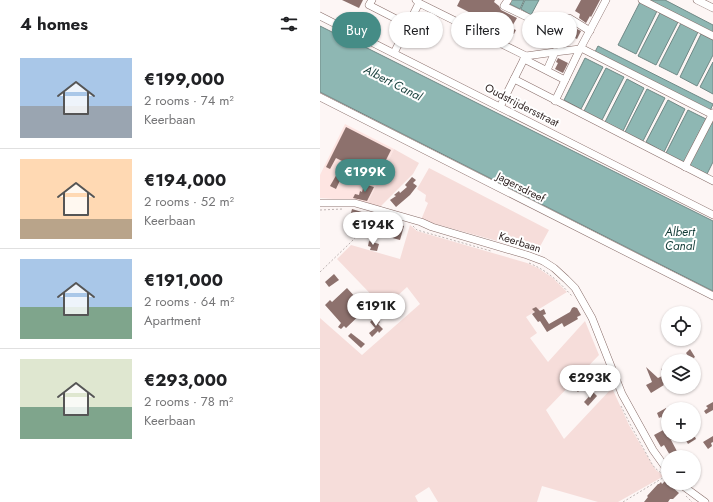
<!DOCTYPE html>
<meta charset="utf-8">
<style>
body{margin:0;font-family:Jost,sans-serif;background:#f2f2f2;color:#202124;height:100vh;display:flex;flex-direction:column;font-size:15px;white-space:nowrap}
*{box-sizing:border-box;margin:0}
p{font-size:13px;color:#757577}
.icon{flex:none;width:22px;height:22px;fill:none;stroke:currentColor;stroke-width:2;stroke-linecap:round;stroke-linejoin:round}
.map{position:relative;flex:1;overflow:hidden}
.panel{display:flex;flex-direction:column;background:#fff;width:320px}
.panel>*{flex:none}
.hud{position:absolute;left:12px;top:12px;width:321px;height:36px;display:flex;gap:8px}
.fabs{position:absolute;left:341px;top:306px;display:grid;gap:8px}
.fabs a{display:grid;place-items:center;width:40px;height:40px;border-radius:50%;background:#fff;box-shadow:0 1px 3px #0004;font-size:20px}
.price{position:absolute;translate:-50% -34px;padding:0 9px;border-radius:14px;background:#fff;color:#222;font-size:13px;line-height:26px;filter:drop-shadow(0 1px 2px #0008)}
.price::after{content:'';position:absolute;left:50%;top:24px;width:12px;height:9px;margin-left:-6px;background:inherit;clip-path:polygon(0 0,100% 0,50% 100%)}
.price.on{background:#458c86;color:#fff}
ul{padding:0;list-style:none}
li{display:flex;align-items:center;gap:12px;height:100px;padding:0 20px}
li+li{border-top:1px solid #e0e0e0}
li span{display:grid;place-items:center;flex:none;width:112px;height:80px;border-radius:0px;color:#555}
li>.icon{margin-inline-start:auto}
span .icon{width:48px;height:48px;fill:#fffc;stroke-width:1}
li b{font-size:17px}
h2{display:flex;justify-content:space-between;align-items:center;height:48px;padding:0 20px;font-size:17px}
.pill{padding:0 14px;border-radius:18px;background:#fff;box-shadow:0 1px 3px #0004;font-size:14px;line-height:36px}
.pill.on{background:#458c86;color:#fff}
main{display:flex;flex:1;min-height:0}
.map>svg:first-child{display:block}
.built{fill:#fee5e2}
.green{fill:#f6ddda}
.water{fill:#8eb7b3;stroke:#708986}
.building{fill:#8d716d}
.lines{fill:none;stroke-linecap:round;stroke-linejoin:round}
.minor-casing{stroke:#886d69;stroke-width:8}
.path{stroke:#bdb4b3;stroke-width:1;stroke-dasharray:2 2;stroke-linecap:butt}
.minor{stroke:#fff;stroke-width:7}
.labels{text-anchor:middle;stroke-width:4;stroke-linejoin:round;paint-order:stroke}
.street-label{font-size:11px;fill:#2b1f1e;stroke:#fff}
.water-label{font-size:12px;font-style:italic;fill:#153d39;stroke:#fff}
</style>
<main>
<section class="panel">
<h2>4 homes<svg class="icon" aria-label="filters" viewBox="0 0 24 24"><path d="M4 7h16M4 17h16"/><circle cx="9" cy="7" r="2"/><circle cx="15" cy="17" r="2"/></svg></h2>
<ul>
<li><span style="background:linear-gradient(#a9c7e8 60%,#9aa5b1 0)"><svg class="icon" aria-label="home" viewBox="0 0 24 24"><path d="M3 11l9-7 9 7M6 9v11h12V9"/></svg></span><div><b>€199,000</b><p>2 rooms · 74 m²</p><p>Keerbaan</p></div></li>
<li><span style="background:linear-gradient(#ffd9b3 75%,#b9a48a 0)"><svg class="icon" aria-label="home" viewBox="0 0 24 24"><path d="M3 11l9-7 9 7M6 9v11h12V9"/></svg></span><div><b>€194,000</b><p>2 rooms · 52 m²</p><p>Keerbaan</p></div></li>
<li><span style="background:linear-gradient(#a9c7e8 60%,#7fa58c 0)"><svg class="icon" aria-label="home" viewBox="0 0 24 24"><path d="M3 11l9-7 9 7M6 9v11h12V9"/></svg></span><div><b>€191,000</b><p>2 rooms · 64 m²</p><p>Apartment</p></div></li>
<li><span style="background:linear-gradient(#dfe7d0 60%,#7fa58c 0)"><svg class="icon" aria-label="home" viewBox="0 0 24 24"><path d="M3 11l9-7 9 7M6 9v11h12V9"/></svg></span><div><b>€293,000</b><p>2 rooms · 78 m²</p><p>Keerbaan</p></div></li>
</ul>
</section>
<div class="map">
<svg width="393" height="502" viewBox="0 0 393 502">
<rect width="100%" height="100%" fill="#fdf6f5"/>
<!-- built -->
<path class="built" d="M25,124l49,25 -27,55 -19,-4 -28,-2v-23z"/>
<!-- green -->
<g class="green">
<path d="M74,149l25,14 -6,11 -34,34 -12,-4z"/>
<path d="M109,168l120,62 -12,22 -116,-32 7,-17 -3,-2 1,-6 -9,-6z"/>
<path d="M90,225l7,6 110,32 11,5 15,10 14,14 -41,25 11,16 -7,5 18,24 37,-41 14,34 -53,55 18,29 48,-51 17,37 23,39 4,6 8,6 -46,26h-20l-56,-16 -5,16h-99l-9,-15 -14,9 3,6h-98v-184l42,37 58,-51 -13,-17 -23,21 -47,-49 14,-14 49,14z"/>
</g>
<!-- water -->
<g class="water">
<path d="M191,0h13l-4,9 -10,-5z"/>
<path d="M205,0h14l-8,15 -10,-6z"/>
<path d="M328,0h17l48,25v8z"/>
<path d="M320,2l17,9 -21,43 -18,-9z"/>
<path d="M340,13l18,9 -22,43 -18,-9z"/>
<path d="M361,23l17,9 -21,43 -18,-9z"/>
<path d="M0,26l26,13h3l364,182v70l-393,-199z"/>
<path d="M381,34l12,6v15l-16,31 -17,-9z"/>
<path d="M278,46l115,58 -3,7 -115,-59z"/>
<path d="M265,58l18,9 -22,42 -17,-9z"/>
<path d="M393,62v32l-13,-7z"/>
<path d="M286,68l18,9 -22,43 -18,-9z"/>
<path d="M307,79l17,9 -21,43 -18,-9z"/>
<path d="M327,89l18,9 -22,43 -18,-9z"/>
<path d="M348,100l17,9 -21,43 -18,-10z"/>
<path d="M368,110l18,9 -22,43 -18,-9z"/>
<path d="M391,122l2,1v39l-6,12 -18,-9z"/>
</g>
<!-- building -->
<g class="building">
<path d="M22,0h21l-4,8z"/>
<path d="M140,0h35l-1,2 5,4 2,4 16,8 -6,10 5,2 -2,4 -6,-3 -2,3 -6,-3 2,-2 -45,-23z"/>
<path d="M261,0h19l-9,17 -1,-1 -4,7 -7,-5 1,-4 -5,-3z"/>
<path d="M253,27l8,4 -4,8 -8,-4z"/>
<path d="M238,58l10,5 -5,10 -8,-4 3,-6 -2,-1z"/>
<path d="M26,127l45,23 -14,28 -9,-5 -5,11 -12,-6 5,-10 -20,-10 -6,11 -4,-2z"/>
<path d="M18,172l5,2 -7,15 -6,-3z"/>
<path d="M92,177l4,3 -3,3 4,3 -7,9 -14,12 -6,-7 6,-4 -2,-1 5,-4 1,2 7,-6 -2,-2z"/>
<path d="M44,184l10,3 -7,14 -14,-3 2,-4 4,1 1,-4 2,1z"/>
<path d="M32,209l13,4 -2,6 -4,-1 -4,12h-1l-1,2 -6,-3z"/>
<path d="M59,217l7,2 -1,3 8,3 1,-4 8,2 -1,2 3,1 -4,14 -23,-6 1,-6h-1l2,-4 -2,-1z"/>
<path d="M49,241l10,3 -2,7 -7,-1 1,-3 -3,-1z"/>
<path d="M14,274l5,6 -10,7 -4,-5z"/>
<path d="M27,288l19,21 -20,19 -2,-2 -3,3 -3,-2 3,-4 -16,-18 5,-5 2,2z"/>
<path d="M216,307l4,4 4,-2 2,5 -3,1 6,9 21,-12 2,-4 2,-1 3,1 4,7 -4,2 1,2 -14,8 -2,-4 -15,9 -7,-11 -2,1 -6,-8 3,-2 -3,-3z"/>
<path d="M55,317l5,5 -2,2 5,5 -4,4 -1,-2 -6,6 -3,-4 6,-5 -5,-6z"/>
<path d="M31,333l14,11 -4,4 -13,-12z"/>
<path d="M370,349l5,8 -4,3 -5,-7z"/>
<path d="M348,366v15l-5,3 1,1 -13,8 -5,-8 6,-3 -6,-15 12,11 6,-3 -3,-6z"/>
<path d="M254,373l11,11 -7,8 -5,-5 2,-1 -7,-6z"/>
<path d="M276,373l7,7 -8,8 -7,-6z"/>
<path d="M273,392l4,4 -9,10 -4,-4z"/>
<path d="M393,402v8l-7,4 -2,-3 4,-3 -2,-2z"/>
<path d="M346,408l2,4v23h12l-9,5 8,15 -3,2h-5l-7,-12 -3,2 -7,-12 13,-7 -6,-11 -2,1 -2,-5z"/>
<path d="M363,435h11l2,4 -8,5z"/>
<path d="M393,436v6l-2,1 1,3 -4,3 -5,-7z"/>
<path d="M345,481l14,12 -6,6h-3l-2,3h-24l4,-5 -1,-1 11,-12h1l2,-2 1,2z"/>
</g>
<g class="lines">
<!-- minor casing -->
<g class="minor-casing">
<g id="minor">
<path d="M52,0l-3,5 39,20"/>
<path d="M96,0l3,3 107,53 -2,3 41,21"/>
<path d="M188,0l-4,6 50,24 15,-12 21,13"/>
<path d="M322,0l71,36"/>
<path d="M377,0l16,8"/>
<path d="M0,16l393,199"/>
<path d="M261,48l132,67"/>
<path d="M74,53l25,-50"/>
<path d="M206,56l29,-4 25,-3"/>
<path d="M227,70l8,-18"/>
<path d="M194,79l199,102"/>
<path d="M0,97l393,199"/>
<path d="M235,101l25,-52 26,-49"/>
<path d="M180,107l24,-48"/>
<path d="M365,167l28,-54"/>
<path d="M0,203h35l66,19 11,5 95,28 16,6 11,7 12,11 9,9 17,30 30,76 31,56 15,21"/>
<path d="M359,483l26,19"/>
</g>
</g>
<!-- path -->
<g class="path">
<path d="M0,210l23,-1"/>
<path d="M93,226l4,4 74,21"/>
<path d="M209,263c19,8 29,18 43,33"/>
<path d="M0,272l30,-29 22,-22 2,-6"/>
<path d="M301,406l9,18 22,40 3,4 6,5"/>
<path d="M366,496l6,6"/>
<path d="M303,502l43,-26"/>
</g>
<!-- minor -->
<use href="#minor" class="minor"/>
</g>
<g class="labels">
<!-- street labels -->
<g class="street-label">
<text transform="translate(202 105) rotate(27)" y="4">Oudstrijdersstraat</text>
<text transform="translate(201 187) rotate(27)" y="4">Jagersdreef</text>
<text transform="translate(200 242) rotate(18)" y="4">Keerbaan</text>
</g>
<!-- water labels -->
<g class="water-label">
<text transform="translate(73 83) rotate(27)" y="4">Albert Canal</text>
<text x="360" y="236">Albert<tspan x="360" dy="14">Canal</tspan></text>
</g>
</g>
</svg>
<div class="fabs">
<a><svg class="icon" aria-label="locate" viewBox="0 0 24 24"><circle cx="12" cy="12" r="6"/><path d="M12 2v4M12 18v4M2 12h4M18 12h4"/></svg></a>
<a><svg class="icon" aria-label="layers" viewBox="0 0 24 24"><path d="M12 4l9 5-9 5-9-5zM3 14l9 5 9-5"/></svg></a>
<a>+</a>
<a>−</a>
</div>
<b class="price on" style="left:45px;top:193px">€199K</b>
<b class="price" style="left:53px;top:246px">€194K</b>
<b class="price" style="left:56px;top:327px">€191K</b>
<b class="price" style="left:270px;top:399px">€293K</b>
<div class="hud">
<a class="pill on">Buy</a>
<a class="pill">Rent</a>
<a class="pill">Filters</a>
<a class="pill">New</a>
</div>
</div>
</main>
